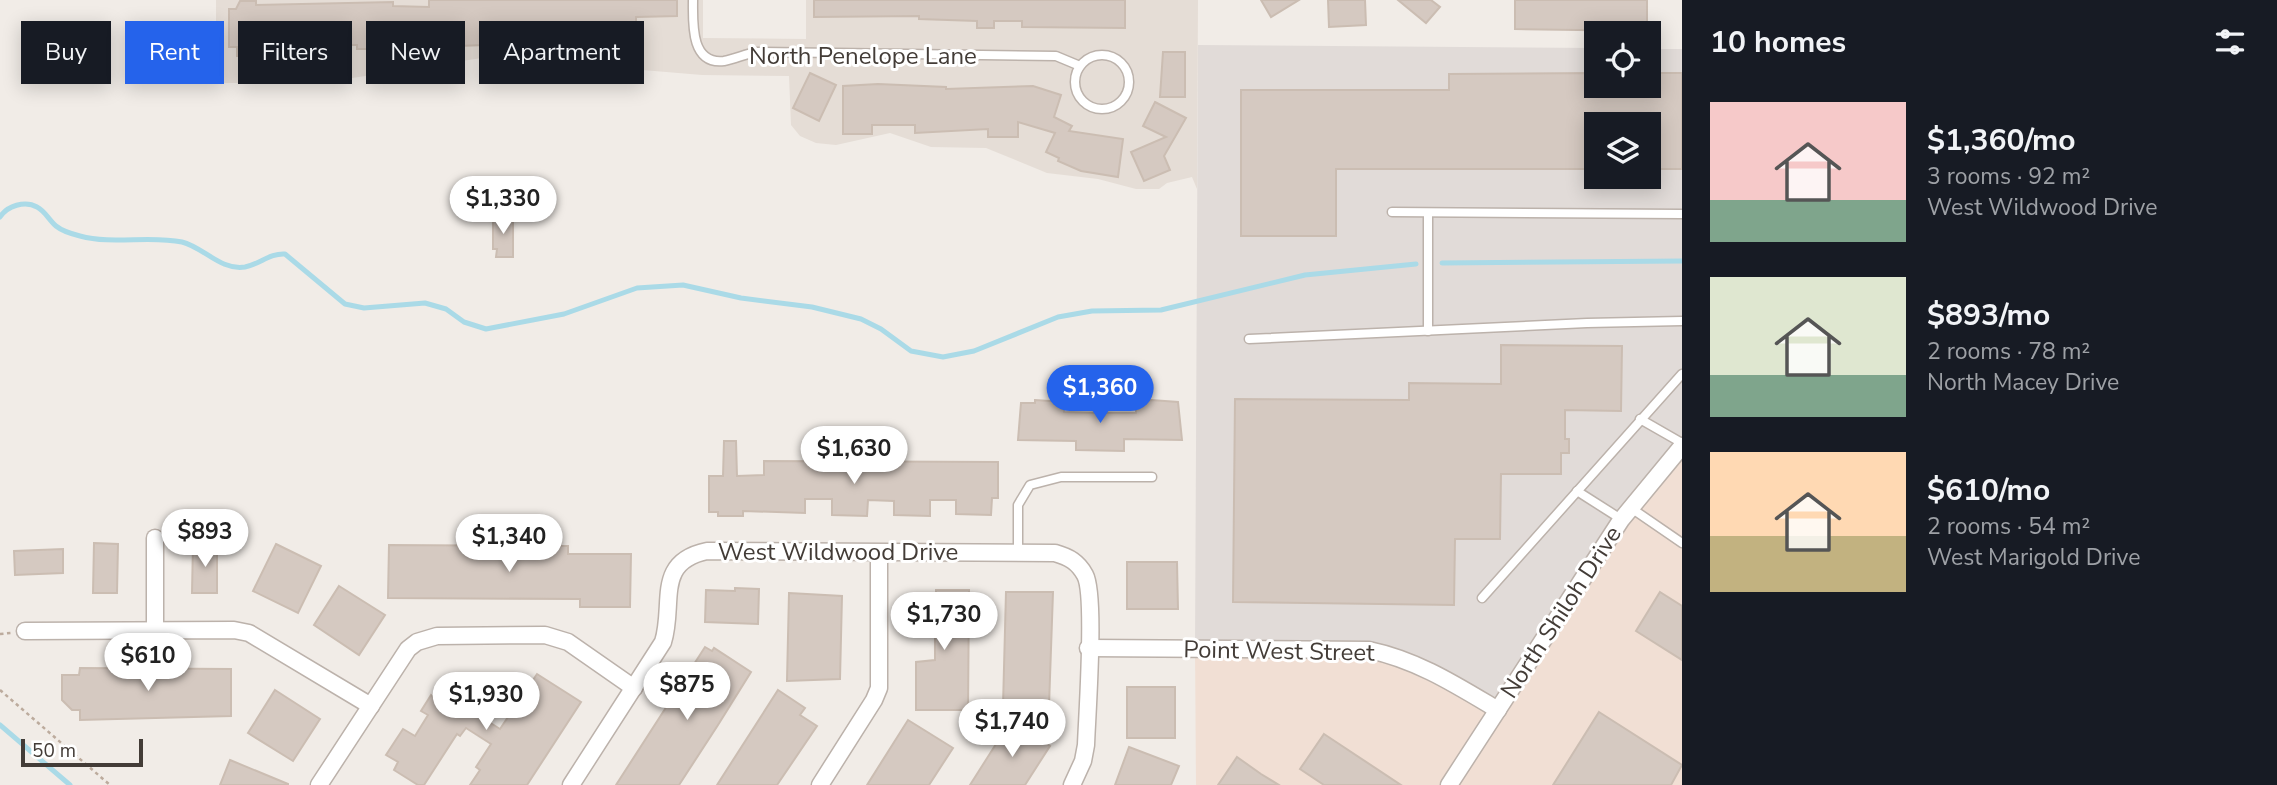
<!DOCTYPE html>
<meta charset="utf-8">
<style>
body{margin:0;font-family:"Nunito Sans",sans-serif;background:#20242c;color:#f1f3f6;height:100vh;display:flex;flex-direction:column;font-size:26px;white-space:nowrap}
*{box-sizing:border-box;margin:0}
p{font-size:23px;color:#9ea1a6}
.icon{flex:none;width:38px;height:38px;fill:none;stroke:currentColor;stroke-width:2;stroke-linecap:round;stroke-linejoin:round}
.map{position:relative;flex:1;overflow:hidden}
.drawer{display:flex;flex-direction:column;background:#171b24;width:595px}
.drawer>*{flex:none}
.guide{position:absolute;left:21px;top:21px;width:665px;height:63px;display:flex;gap:14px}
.controls{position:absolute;left:1584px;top:21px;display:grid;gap:14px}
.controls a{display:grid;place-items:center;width:77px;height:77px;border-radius:0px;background:#171b24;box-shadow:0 4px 18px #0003;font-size:35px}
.scale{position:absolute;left:21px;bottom:18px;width:122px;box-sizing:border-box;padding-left:7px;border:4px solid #433c37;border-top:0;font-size:19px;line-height:24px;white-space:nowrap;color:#433c37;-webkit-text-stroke:5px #fff;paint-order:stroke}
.price{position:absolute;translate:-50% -60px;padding:0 16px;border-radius:24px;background:#fff;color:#222;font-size:23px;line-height:46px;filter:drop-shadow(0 2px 4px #0008)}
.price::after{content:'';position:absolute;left:50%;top:42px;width:21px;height:16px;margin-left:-10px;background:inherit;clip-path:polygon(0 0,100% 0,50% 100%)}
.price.active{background:#2563eb;color:#fff}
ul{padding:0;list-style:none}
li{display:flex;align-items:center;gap:21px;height:175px;padding:0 28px}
li span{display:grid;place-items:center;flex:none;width:196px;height:140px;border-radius:0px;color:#555}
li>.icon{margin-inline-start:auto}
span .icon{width:84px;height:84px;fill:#fffc;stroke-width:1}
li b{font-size:30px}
h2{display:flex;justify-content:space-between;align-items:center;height:84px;padding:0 28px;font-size:30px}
.tag{padding:0 24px;border-radius:0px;background:#171b24;box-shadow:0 4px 18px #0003;font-size:24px;line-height:63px}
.tag.active{background:#2563eb;color:#fff}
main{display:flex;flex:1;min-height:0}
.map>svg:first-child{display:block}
.residential{fill:#e5ddd6}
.commercial{fill:#f1dfd4}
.industrial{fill:#e1dbd8;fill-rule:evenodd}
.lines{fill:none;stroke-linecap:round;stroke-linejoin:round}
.stream{stroke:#aadae7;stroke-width:5}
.building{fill:#d5c9c1;stroke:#cbbdb2;stroke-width:2}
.lane-casing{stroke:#bcb2ab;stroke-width:11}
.street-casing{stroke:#bcb2ab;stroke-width:19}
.path{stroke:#bcab9d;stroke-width:2.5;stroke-dasharray:3.5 3.5;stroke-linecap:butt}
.lane{stroke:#fff;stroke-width:8}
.street{stroke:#fff;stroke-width:16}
.labels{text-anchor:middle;stroke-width:6;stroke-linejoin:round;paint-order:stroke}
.street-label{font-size:24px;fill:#433c37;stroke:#fff}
</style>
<main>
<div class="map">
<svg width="1682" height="785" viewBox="0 0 1682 785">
<rect width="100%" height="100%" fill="#f1ece7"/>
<!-- residential -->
<path class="residential" d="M216,0h487v38l103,1v-39h392l-1,189 -5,-12 -25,6 -8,6h-23l-38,-10 -51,-6 -61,-25 -55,-1 -41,-14 -54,12 -20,-2 -16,-7 -9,-11 -2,-49 -87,-1 -214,-18 -168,26h-104z"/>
<!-- commercial -->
<path class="commercial" d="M1682,446v339h-486l-1,-136z"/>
<!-- industrial -->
<path class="industrial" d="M1198,45l398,3v38h52l1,-37h33v397l-30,34 -154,230 -100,-54 -203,-7zM1596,124h52v53h-52z"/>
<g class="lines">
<!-- stream -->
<g class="stream">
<path d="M0,217c7,-11 25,-17 37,-10 8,4 12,13 19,19 6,5 16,8 24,10 33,9 69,-1 102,6 21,5 39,29 63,25 15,-3 25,-14 40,-13l60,50 19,4 61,-5 21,6 18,13 22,7 78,-15 73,-26 46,-3 58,13 71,9 49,12 20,10 30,22 32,6 31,-6 84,-34 34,-6 69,-1 144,-35 111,-11"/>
<path d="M1442,263l240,-2"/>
<path d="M0,725l70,60"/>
</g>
</g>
<!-- building -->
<g class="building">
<path d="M429,0h248v16l-41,1v13h-37v5h-39v3l-38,-4v9l-37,-1v3l-114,4h-14v-4h-24v3h-38v4h-40v4h-18v-9h-8v-38h7l4,-8h16v4l137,-3v4l36,1z"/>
<path d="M814,0h311v28l-103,-1v-6h-28v7h-17v-7l-58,-2v-3l-105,1z"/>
<path d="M1261,0h38l-28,17z"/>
<path d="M1328,0h37l1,25 -37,2z"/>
<path d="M1398,0h33l9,7 -14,16z"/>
<path d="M1515,0h132v31l-132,-2z"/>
<path d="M1163,52h22v45h-25z"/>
<path d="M810,73l26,12 -17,36 -26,-13z"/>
<path d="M1596,73v13h52v-13h34v96h-34v-45h-52v45h-260v67h-95v-146h208v-16z"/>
<path d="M878,84l68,3v2l87,-3 28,9 -7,22 18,9 -3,5 54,8 -5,38 -37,-6 -23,-10 1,-3 -13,-6 9,-19 -37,-11v15h-30v-8l-73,4v-8h-43v9h-29v-48z"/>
<path d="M1155,102l31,16 -22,38 6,14 -26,11 -13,-29 35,-15 -23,-11z"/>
<path d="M493,216h20v41h-17l1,-8h-4z"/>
<path d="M1501,345l121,1 -1,65 -56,-1v29h4v14h-8v21h-60l-1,65h-45l-1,66 -221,-3 2,-203 174,1v-17l92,1z"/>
<path d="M1035,400l28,2 1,10 29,1h43v-11l15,-2 27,2 4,38 -58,-1v12l-48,-1v-9l-58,-1 3,-37h14z"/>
<path d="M724,441h12l1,35 27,-1v-14l234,1v36h-6l-1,17 -35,-1v-14h-26v16l-36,-1v-14l-26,-1 -1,16 -35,-1v-16h-27v14l-62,-2v5h-25v-4h-9v-36h14z"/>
<path d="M94,543l24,1 -1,49h-24z"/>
<path d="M193,544h24v49h-25z"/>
<path d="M276,544l45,22 -23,47 -45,-22z"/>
<path d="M389,545l179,1v8h63l-1,53h-50v-8l-192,-1z"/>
<path d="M63,549v24l-48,2 -1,-24z"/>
<path d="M1127,562h50l1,47h-51z"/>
<path d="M339,586l46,29 -26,40 -45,-30z"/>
<path d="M735,588l24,1 -1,35 -53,-2 1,-32 29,1z"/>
<path d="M936,590h33l-1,120h-52v-48l19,-2v-28h-19v-33h20z"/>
<path d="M1006,592h47l-4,114h-46z"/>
<path d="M1660,592l22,14v54l-46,-29z"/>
<path d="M789,593l53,3 -2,83 -53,2z"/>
<path d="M705,647l7,4 2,-3 37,24 -33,53 -39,60h-63z"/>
<path d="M80,668l151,1v47l-151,4v-10h-8l-10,-10v-25h17z"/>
<path d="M453,674l18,11 6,-9 15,10 -17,27 25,16 37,-55 44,28 -54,83h-57l10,-15 -4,-3 15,-23 -25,-16 -6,8 -3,-2 -33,51h-6l-24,-15 4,-8 -12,-7 17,-26 12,7 13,-21 -7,-4 10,-16 2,2 11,-14 2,1z"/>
<rect x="1127" y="687" width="48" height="51"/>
<path d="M275,690l45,29 -27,42 -45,-28z"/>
<path d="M778,690l27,18 -5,7 17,11 -40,59h-60z"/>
<path d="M1599,712l83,53 -11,20h-118z"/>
<path d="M908,720l45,28 -24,37h-62z"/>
<path d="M1010,722l40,24 -25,39h-55z"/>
<path d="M1324,734l77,51h-77l-24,-16z"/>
<path d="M1129,747l50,19 -8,19h-56z"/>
<path d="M1237,757l24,17 18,11h-61z"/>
<path d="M230,760l58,24v1h-68z"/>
</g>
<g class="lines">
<!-- lane casing -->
<g class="lane-casing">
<g id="lane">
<path d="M693,0c0,22 -3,65 31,61 10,-2 22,-7 32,-9l300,4 24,10"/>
<circle cx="1102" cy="82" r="27"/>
<path d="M1392,212l290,2"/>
<path d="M1428,214v117"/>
<path d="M1249,339l338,-16 95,-2"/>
<path d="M1640,419l42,24"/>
<path d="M1577,491l44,28"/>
<path d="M1631,508l51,35"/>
<path d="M1018,553v-48l12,-20 31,-8h91"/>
<path d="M1482,598l200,-224"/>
</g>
</g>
<!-- street casing -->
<g class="street-casing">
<g id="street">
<path d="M155,629v-91"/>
<path d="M25,631l209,-1 15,3 122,73"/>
<path d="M1088,648l281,2c48,10 87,35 129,60"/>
<path d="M319,785l89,-136 9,-7 20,-6 108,-1 23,7 66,46"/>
<path d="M571,785l92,-143c12,-38 -9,-80 44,-91l348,2c14,4 23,9 30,22 11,20 2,140 1,170l-3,16 -11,24"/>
<path d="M820,785l54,-85 5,-12v-135"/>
<path d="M1449,785l172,-265 61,-74"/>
</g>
</g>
<!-- path -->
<g class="path">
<path d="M0,634l11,-1"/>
<path d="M0,690l110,95"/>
</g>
<!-- lane -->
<use href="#lane" class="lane"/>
<!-- street -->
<use href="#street" class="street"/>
</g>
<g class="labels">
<!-- street labels -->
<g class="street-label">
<text x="863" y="64">North Penelope Lane</text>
<text x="838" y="560">West Wildwood Drive</text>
<text transform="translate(1561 612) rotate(-57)" y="8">North Shiloh Drive</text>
<text transform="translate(1279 651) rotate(1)" y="8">Point West Street</text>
</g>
</g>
</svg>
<div class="controls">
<a><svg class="icon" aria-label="locate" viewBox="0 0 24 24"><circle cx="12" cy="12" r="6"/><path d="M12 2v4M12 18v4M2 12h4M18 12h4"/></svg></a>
<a><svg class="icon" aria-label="layers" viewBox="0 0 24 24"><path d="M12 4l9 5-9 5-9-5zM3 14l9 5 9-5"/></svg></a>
</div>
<div class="scale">50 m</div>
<b class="price" style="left:503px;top:236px">$1,330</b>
<b class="price active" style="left:1100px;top:425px">$1,360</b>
<b class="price" style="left:854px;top:486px">$1,630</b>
<b class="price" style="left:205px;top:569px">$893</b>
<b class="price" style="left:509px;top:574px">$1,340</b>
<b class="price" style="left:944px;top:652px">$1,730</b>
<b class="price" style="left:148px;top:693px">$610</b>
<b class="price" style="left:687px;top:722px">$875</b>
<b class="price" style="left:486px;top:732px">$1,930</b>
<b class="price" style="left:1012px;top:759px">$1,740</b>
<div class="guide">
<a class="tag">Buy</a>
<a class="tag active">Rent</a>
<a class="tag">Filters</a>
<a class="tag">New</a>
<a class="tag">Apartment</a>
</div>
</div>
<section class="drawer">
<h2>10 homes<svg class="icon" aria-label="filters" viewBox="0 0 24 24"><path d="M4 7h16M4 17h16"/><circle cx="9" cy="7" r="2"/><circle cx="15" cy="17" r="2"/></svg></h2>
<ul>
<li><span style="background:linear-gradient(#f6c9c9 70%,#7fa58c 0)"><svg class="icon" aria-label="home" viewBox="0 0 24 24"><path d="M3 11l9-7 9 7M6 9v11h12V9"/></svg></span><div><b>$1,360/mo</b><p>3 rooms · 92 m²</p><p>West Wildwood Drive</p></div></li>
<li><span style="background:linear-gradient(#dfe7d0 70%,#7fa58c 0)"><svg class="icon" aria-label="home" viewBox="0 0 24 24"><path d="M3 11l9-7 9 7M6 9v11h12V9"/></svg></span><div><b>$893/mo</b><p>2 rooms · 78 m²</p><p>North Macey Drive</p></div></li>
<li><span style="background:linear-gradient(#ffd9b3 60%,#c2b280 0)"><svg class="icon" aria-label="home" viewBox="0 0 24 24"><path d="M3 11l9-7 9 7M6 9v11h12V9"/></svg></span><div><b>$610/mo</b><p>2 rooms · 54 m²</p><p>West Marigold Drive</p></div></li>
</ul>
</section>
</main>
